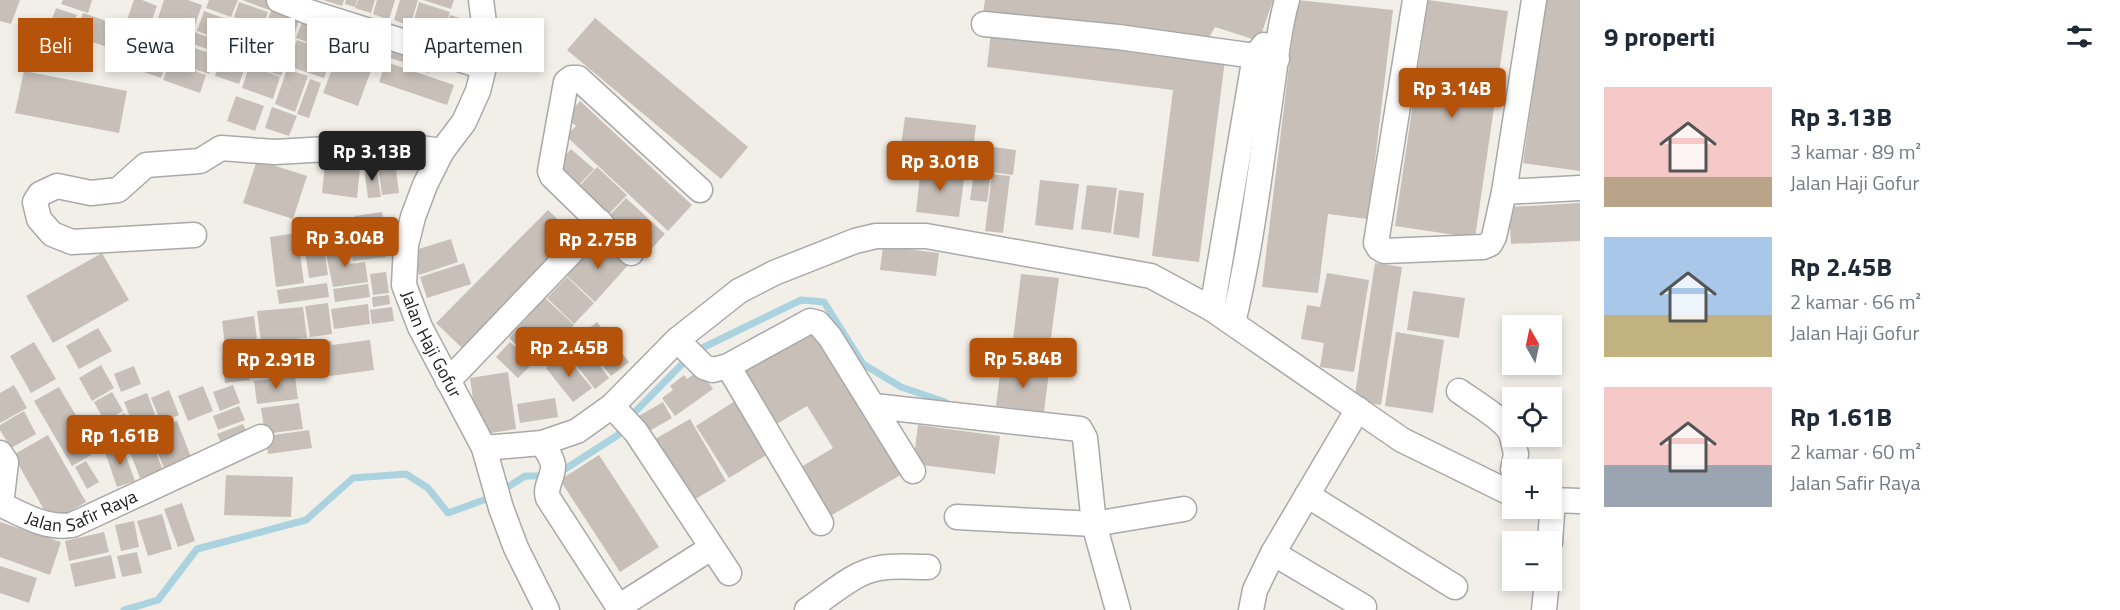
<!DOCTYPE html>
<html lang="id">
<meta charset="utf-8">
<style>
body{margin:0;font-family:"Titillium Web",sans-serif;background:#f6f6f7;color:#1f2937;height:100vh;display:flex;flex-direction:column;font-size:22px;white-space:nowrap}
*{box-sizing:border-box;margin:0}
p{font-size:20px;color:#747a83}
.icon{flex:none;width:33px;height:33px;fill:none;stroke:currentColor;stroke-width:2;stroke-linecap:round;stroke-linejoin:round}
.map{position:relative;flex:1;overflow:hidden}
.side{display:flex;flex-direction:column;background:#fff;width:540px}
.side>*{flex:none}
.top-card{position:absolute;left:18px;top:18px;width:570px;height:54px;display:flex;gap:12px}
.needle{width:39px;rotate:351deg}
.buttons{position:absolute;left:1502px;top:315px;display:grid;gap:12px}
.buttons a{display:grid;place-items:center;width:60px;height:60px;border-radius:0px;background:#fff;box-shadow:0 3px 9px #0003;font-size:30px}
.price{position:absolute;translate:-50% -51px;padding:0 14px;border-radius:6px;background:#b45309;color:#fff;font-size:20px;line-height:39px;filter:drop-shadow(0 2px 3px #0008)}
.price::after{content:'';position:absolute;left:50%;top:36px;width:18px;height:14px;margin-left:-9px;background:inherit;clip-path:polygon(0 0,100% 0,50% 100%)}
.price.on{background:#222;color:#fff}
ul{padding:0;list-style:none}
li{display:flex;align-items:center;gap:18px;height:150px;padding:0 24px}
li span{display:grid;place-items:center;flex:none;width:168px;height:120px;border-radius:0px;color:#555}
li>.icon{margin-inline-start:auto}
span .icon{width:72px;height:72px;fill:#fffc;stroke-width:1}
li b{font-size:26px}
h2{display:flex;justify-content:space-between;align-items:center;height:72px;padding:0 24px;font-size:26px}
.tag{padding:0 21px;border-radius:0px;background:#fff;box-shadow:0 3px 9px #0003;font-size:21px;line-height:54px}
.tag.on{background:#b45309;color:#fff}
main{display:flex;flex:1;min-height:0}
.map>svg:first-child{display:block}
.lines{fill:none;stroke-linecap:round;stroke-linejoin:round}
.stream{stroke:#aad3df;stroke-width:7}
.building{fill:#c7bfb8}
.minor-casing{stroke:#a9a9a9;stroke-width:27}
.minor{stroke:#fff;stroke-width:24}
.labels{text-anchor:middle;stroke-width:4.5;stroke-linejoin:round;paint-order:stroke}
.street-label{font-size:18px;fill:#222;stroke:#fff}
</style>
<main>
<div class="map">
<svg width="1580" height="610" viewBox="0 0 1580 610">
<rect width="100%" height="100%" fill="#f2efe9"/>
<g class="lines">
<!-- stream -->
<g class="stream">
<path d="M557,473l5,-2 56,-36 12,-18 64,-65 107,-52 23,2 39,62 38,23 44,15"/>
<path d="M124,610l34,-10 39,-51 109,-29 47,-42 53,-4 22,14 20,25 44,-16 33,-21h21"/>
</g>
</g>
<!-- building -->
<g class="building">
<path d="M0,0h20l-9,24 -11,-3z"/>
<path d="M63,0h29l-4,13 -27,-9z"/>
<path d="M134,0h8l15,6 -10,27 -22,-8z"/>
<path d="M164,0h24l14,5 -13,37 -35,-12z"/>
<path d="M209,0h29l-7,17 -25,-9z"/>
<path d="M242,0h30l-3,10z"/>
<path d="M323,0h21l-2,6z"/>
<path d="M346,0h11l-2,7 -10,-3z"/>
<path d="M358,0h17l-4,13 -16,-5z"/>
<path d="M377,0h18l-6,20 -16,-6z"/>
<path d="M400,0h18l-8,26 -16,-6z"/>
<path d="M423,0h31l-3,9z"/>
<path d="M985,0h288l-14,41 -44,-14 -8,14 -224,-27z"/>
<path d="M1297,0l96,10 -25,209 -40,-5 -10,79 -56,-6z"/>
<path d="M1428,0l80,11 -33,227 -80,-12z"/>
<path d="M1546,0h34v171l-57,-8z"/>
<path d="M239,2l29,10 -5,14 -29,-9z"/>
<path d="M274,2l28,10 -14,40 -28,-10z"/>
<path d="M419,2l31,10 -9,24 -29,-9z"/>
<path d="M56,8l21,7 -11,30 -21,-7z"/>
<path d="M204,11l53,19 -5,14 -25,-9 -2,6 -28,-10z"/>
<path d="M83,13l32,11 -8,23 -33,-11z"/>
<path d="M305,14l37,12 -9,25 -37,-13z"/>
<path d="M450,15l23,7 -6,19 -23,-8z"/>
<path d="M595,18l153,129 -27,32 -154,-129z"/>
<path d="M116,25l31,11 -9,25 -31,-11z"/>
<path d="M344,28l14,5 -9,24 -14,-5z"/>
<path d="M194,32l31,11 -4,11 -31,-11z"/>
<path d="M991,32l234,28 -26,202 -47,-6 21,-166 -186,-23z"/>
<path d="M151,34l23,8 -13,36 -23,-8z"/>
<path d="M358,34l32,11 -7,19 -31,-11z"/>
<path d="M297,40l36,13 -9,25 -36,-12z"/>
<path d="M227,42l24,9 -12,33 -24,-8z"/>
<path d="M257,42l32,11 -8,23 -26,-9 25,10 -7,22 -31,-11z"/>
<path d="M395,44l20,7 -5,13 -20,-6z"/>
<path d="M189,46l26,9 -6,19 -27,-9z"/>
<path d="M419,50l16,6 -6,17 -16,-6z"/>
<path d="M337,56l35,12 -14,38 -35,-13z"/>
<path d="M170,62l36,13 -6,18 -37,-13z"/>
<path d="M386,62l68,23 -7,20 -68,-23z"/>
<path d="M287,69l21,7 -13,36 -20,-8z"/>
<path d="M24,71l103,20 -8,42 -104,-20z"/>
<path d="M310,79l11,4 -12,35 -12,-4z"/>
<path d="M236,96l28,10 -9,25 -28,-10z"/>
<path d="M580,101l112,104 -24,26 -102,-95 10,-10 -10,-9z"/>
<path d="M272,107l25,9 -8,20 -24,-8z"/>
<path d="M905,117l71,8 -5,43 -72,-9z"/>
<path d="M978,145l38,5 -3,25 -38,-5z"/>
<path d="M571,149l23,20 -16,17 -22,-20z"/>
<path d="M257,160l50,16 -14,43 -50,-16z"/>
<path d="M395,162l4,31 -17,2 -4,-30z"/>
<path d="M325,165l35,4 -3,29 -35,-5z"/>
<path d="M376,165l5,32 -13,1 -4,-31z"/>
<path d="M597,167l30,28 -22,23 -30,-27z"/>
<path d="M921,167l44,5 -6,45 -43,-5z"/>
<path d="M974,172l17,2 -4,28 -17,-2z"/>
<path d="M992,174l18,2 -7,57 -18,-2z"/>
<path d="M1040,180l39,4 -6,46 -38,-5z"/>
<path d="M1087,185l30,3 -6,45 -30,-4z"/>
<path d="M1119,190l25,3 -5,45 -26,-4z"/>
<path d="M626,198l39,36 -20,22 -38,-38z"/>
<path d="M1580,203v38l-69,3 -2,-37z"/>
<path d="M548,210l25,24 -111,114 -26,-25z"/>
<path d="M382,212l2,12 -27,4 -2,-12z"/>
<path d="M353,217l3,25 -20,3 -3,-25z"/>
<path d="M385,226l2,13 -29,4 -1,-14z"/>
<path d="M297,233l7,50 -28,4 -6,-50z"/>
<path d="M322,234l6,41 -19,3 -6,-41z"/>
<path d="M600,238l29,26 -34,38 -28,-26z"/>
<path d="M451,239l7,23 -39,13 -7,-24z"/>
<path d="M384,241l2,16 -33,4 -2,-16z"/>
<path d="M347,246l3,18 15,-2 3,20 -35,5 -8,-38z"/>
<path d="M883,246l56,7 -3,23 -56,-6z"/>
<path d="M102,253l27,47 -76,43 -27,-47z"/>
<path d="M464,263l7,21 -44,14 -7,-21z"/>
<path d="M1375,263l27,4 -21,138 -27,-4z"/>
<path d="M386,272l3,21 -16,2 -3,-21z"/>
<path d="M1327,273l42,7 -15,92 -34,-5 4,-24 -23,-4 6,-34 13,2z"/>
<path d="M1021,274l38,4 -10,74 -37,-4z"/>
<path d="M567,277l27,26 -20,21 -27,-26z"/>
<path d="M327,283l2,14 -50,7 -2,-14z"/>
<path d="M368,284l2,13 -35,5 -2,-13z"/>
<path d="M1413,291l52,7 -6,40 -52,-8z"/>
<path d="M389,295l1,9 -17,3 -1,-10z"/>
<path d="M545,298l29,27 -16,17 -2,-2 -21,22 -26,-24z"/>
<path d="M328,303l4,31 -22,3 -5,-31z"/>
<path d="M368,304l2,20 -36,5 -3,-20z"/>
<path d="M303,307l4,31 -46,4 -4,-31z"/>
<path d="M392,307l2,14 -22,3 -2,-14z"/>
<path d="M254,316l3,24 -32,5 -3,-24z"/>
<path d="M597,322l32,40 -18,14 -32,-40z"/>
<path d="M816,327l88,146 -79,46 -29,-49 37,-22 -26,-42 -37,22 -32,-55z"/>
<path d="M98,328l14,23 -33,18 -13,-23z"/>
<path d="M1396,332l48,8 -11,73 -48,-7z"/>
<path d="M579,339l30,39 -14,11 -30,-38z"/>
<path d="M370,340l4,30 -59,8 -5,-34 21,-3 1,4z"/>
<path d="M34,342l22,37 -25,14 -21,-37z"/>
<path d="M510,342l23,21 -15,15 -22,-21z"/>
<path d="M283,343l5,28 -34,5 -5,-29z"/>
<path d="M246,352l4,28 -25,3 -3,-27z"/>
<path d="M564,354l28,34 -19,14 -27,-34z"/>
<path d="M101,365l13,23 -22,13 -13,-23z"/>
<path d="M134,366l7,18 -20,8 -7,-18z"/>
<path d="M1001,366l48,6 -5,40 -48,-6z"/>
<path d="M700,370l13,19 -38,27 -13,-18 11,-8 -3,-4 14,-11 3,4z"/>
<path d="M508,372l8,57 -38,6 -8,-57z"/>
<path d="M295,376l3,23 -41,5 -3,-23z"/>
<path d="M14,385l13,23 -27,15v-30z"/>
<path d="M233,385l7,18 -20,8 -7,-19z"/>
<path d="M203,386l10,25 -25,10 -10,-25z"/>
<path d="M59,387l21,35 -6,3 17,30 -19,11 -38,-65z"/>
<path d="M169,390l10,25 -18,7 -10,-24z"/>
<path d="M112,392l11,19 -18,11 -11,-20z"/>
<path d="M147,393l10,27 -22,9 -11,-27z"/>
<path d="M555,398l3,19 -38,6 -3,-19z"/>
<path d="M735,401l33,53 -39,24 -33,-52z"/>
<path d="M663,402l9,16 -26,15 -9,-16z"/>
<path d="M299,403l4,26 -38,5 -4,-26z"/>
<path d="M239,406l6,14 -27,10 -5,-14z"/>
<path d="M24,411l12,23 -25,14 -11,-18v-5z"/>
<path d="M124,413l10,18 -19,11 -10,-17z"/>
<path d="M690,419l36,62 -34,20 -37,-62z"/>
<path d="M177,421l14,36 -27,11 -15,-37z"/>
<path d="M243,424l6,14 -26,10 -6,-14z"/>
<path d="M918,425l82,11 -5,38 -82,-10z"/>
<path d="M309,430l3,18 -44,6 -2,-18z"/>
<path d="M148,433l15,37 -23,8 -14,-36z"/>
<path d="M48,435l38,67 -35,20 -38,-67z"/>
<path d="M122,445l13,36 -18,6 -12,-35z"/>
<path d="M599,455l60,92 -39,25 -60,-92z"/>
<path d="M86,461l13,21 -12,7 -12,-22z"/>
<path d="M226,475l67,2 -2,40 -67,-2z"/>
<path d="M182,503l13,38 -17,6 -14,-38z"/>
<path d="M162,514l10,35 -24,7 -11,-35z"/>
<path d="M134,521l5,26 -18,4 -6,-26z"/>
<path d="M0,522l61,20 -11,33 -50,-18z"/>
<path d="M104,532l5,20 -40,9 -4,-20z"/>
<path d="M137,552l5,21 -20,4 -5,-21z"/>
<path d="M111,555l5,23 -41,9 -5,-23z"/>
<path d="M0,566l37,12 -8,25 -29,-10z"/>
</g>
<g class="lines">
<!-- minor casing -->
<g class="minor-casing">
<g id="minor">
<path d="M279,0l27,11 178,56"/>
<path id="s1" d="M481,0l6,46 -3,21 -6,24 -14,31 -22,29 -17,34 -12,32 -7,28 -2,40 16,42 64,121 17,60 15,40 31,62"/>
<path d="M1415,0l-39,243 3,5 5,3 99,-4 7,-3 4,-7 10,-45 30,-192"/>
<path d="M984,24l134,13 159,22"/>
<path d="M1504,192l76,-4"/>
<path d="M194,235l-122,7 -20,-8 -13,-15 -4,-17 5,-8 17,-8 34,7 27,-3 28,-25 54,-4 21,-13 54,4 124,-7 43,6"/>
<path d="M631,253l-79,-77 -2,-5 16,-89 5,-4h7l122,112"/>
<path d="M1212,309l43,-253 9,-11"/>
<path d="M1233,323c18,-74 27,-152 38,-228 5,-32 7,-64 16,-95"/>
<path d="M677,340l27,27 9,3 15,-4 82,-45 8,2 12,14 83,134"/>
<path d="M728,366l93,157"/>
<path d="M448,381l152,-159"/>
<path d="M1459,391c12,9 50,31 53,45"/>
<path d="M612,406l24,26 93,141"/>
<path d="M874,406l206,23 5,9 9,86 24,86"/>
<path d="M1512,436l4,18 -3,16"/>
<path d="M542,443c4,7 10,14 11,22 1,12 -9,21 -5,33l68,105 7,1 88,-56"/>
<path d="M484,448l58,-5 35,-12 35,-25 65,-66 62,-49 35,-18 81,-32 21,-5h50l225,40 61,33 190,131 110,54"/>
<path d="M0,453l6,9 -5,43"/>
<path d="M1307,495l148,92"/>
<path d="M1551,500l29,1"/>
<path id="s2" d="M0,504c23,11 46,25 72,21l189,-88"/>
<path d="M957,517l137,7 90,-15"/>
<path d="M1550,542l3,-42"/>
<path d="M1273,553l91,54"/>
<path d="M807,610c22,-14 46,-38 73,-42 16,-3 32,-1 48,-1"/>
<path d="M1251,610l4,-20 18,-37 85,-144"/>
<path d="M1544,610l3,-30"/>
</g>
</g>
<!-- minor -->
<use href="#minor" class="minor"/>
</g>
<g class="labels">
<!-- street labels -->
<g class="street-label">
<text dy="6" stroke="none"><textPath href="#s1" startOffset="369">Jalan Haji Gofur</textPath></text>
<text dy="6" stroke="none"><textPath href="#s2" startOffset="88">Jalan Safir Raya</textPath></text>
</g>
</g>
</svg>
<div class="buttons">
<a><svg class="needle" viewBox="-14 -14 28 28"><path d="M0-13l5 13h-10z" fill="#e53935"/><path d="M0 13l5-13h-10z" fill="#747a83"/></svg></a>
<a><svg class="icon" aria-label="locate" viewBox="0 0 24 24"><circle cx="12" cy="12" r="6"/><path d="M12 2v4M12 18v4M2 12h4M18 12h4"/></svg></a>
<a>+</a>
<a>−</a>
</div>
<b class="price" style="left:1452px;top:119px">Rp 3.14B</b>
<b class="price on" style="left:372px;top:182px">Rp 3.13B</b>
<b class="price" style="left:940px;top:192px">Rp 3.01B</b>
<b class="price" style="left:345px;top:268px">Rp 3.04B</b>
<b class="price" style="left:598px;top:270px">Rp 2.75B</b>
<b class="price" style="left:569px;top:378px">Rp 2.45B</b>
<b class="price" style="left:1023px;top:389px">Rp 5.84B</b>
<b class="price" style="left:276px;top:390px">Rp 2.91B</b>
<b class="price" style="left:120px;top:466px">Rp 1.61B</b>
<div class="top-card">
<a class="tag on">Beli</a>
<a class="tag">Sewa</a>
<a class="tag">Filter</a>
<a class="tag">Baru</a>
<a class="tag">Apartemen</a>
</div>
</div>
<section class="side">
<h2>9 properti<svg class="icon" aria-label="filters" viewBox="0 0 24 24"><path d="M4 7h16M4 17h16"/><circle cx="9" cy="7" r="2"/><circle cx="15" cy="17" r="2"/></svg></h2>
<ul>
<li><span style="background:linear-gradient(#f6c9c9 75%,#b9a48a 0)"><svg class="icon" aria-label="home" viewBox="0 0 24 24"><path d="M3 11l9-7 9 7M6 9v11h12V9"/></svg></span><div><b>Rp 3.13B</b><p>3 kamar · 89 m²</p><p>Jalan Haji Gofur</p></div></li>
<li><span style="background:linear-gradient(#a9c7e8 65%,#c2b280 0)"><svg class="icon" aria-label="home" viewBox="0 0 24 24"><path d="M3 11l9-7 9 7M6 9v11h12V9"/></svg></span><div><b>Rp 2.45B</b><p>2 kamar · 66 m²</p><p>Jalan Haji Gofur</p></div></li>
<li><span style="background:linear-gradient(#f6c9c9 65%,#9aa5b1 0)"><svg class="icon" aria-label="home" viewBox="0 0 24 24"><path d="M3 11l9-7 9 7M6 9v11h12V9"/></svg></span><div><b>Rp 1.61B</b><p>2 kamar · 60 m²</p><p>Jalan Safir Raya</p></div></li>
</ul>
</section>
</main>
